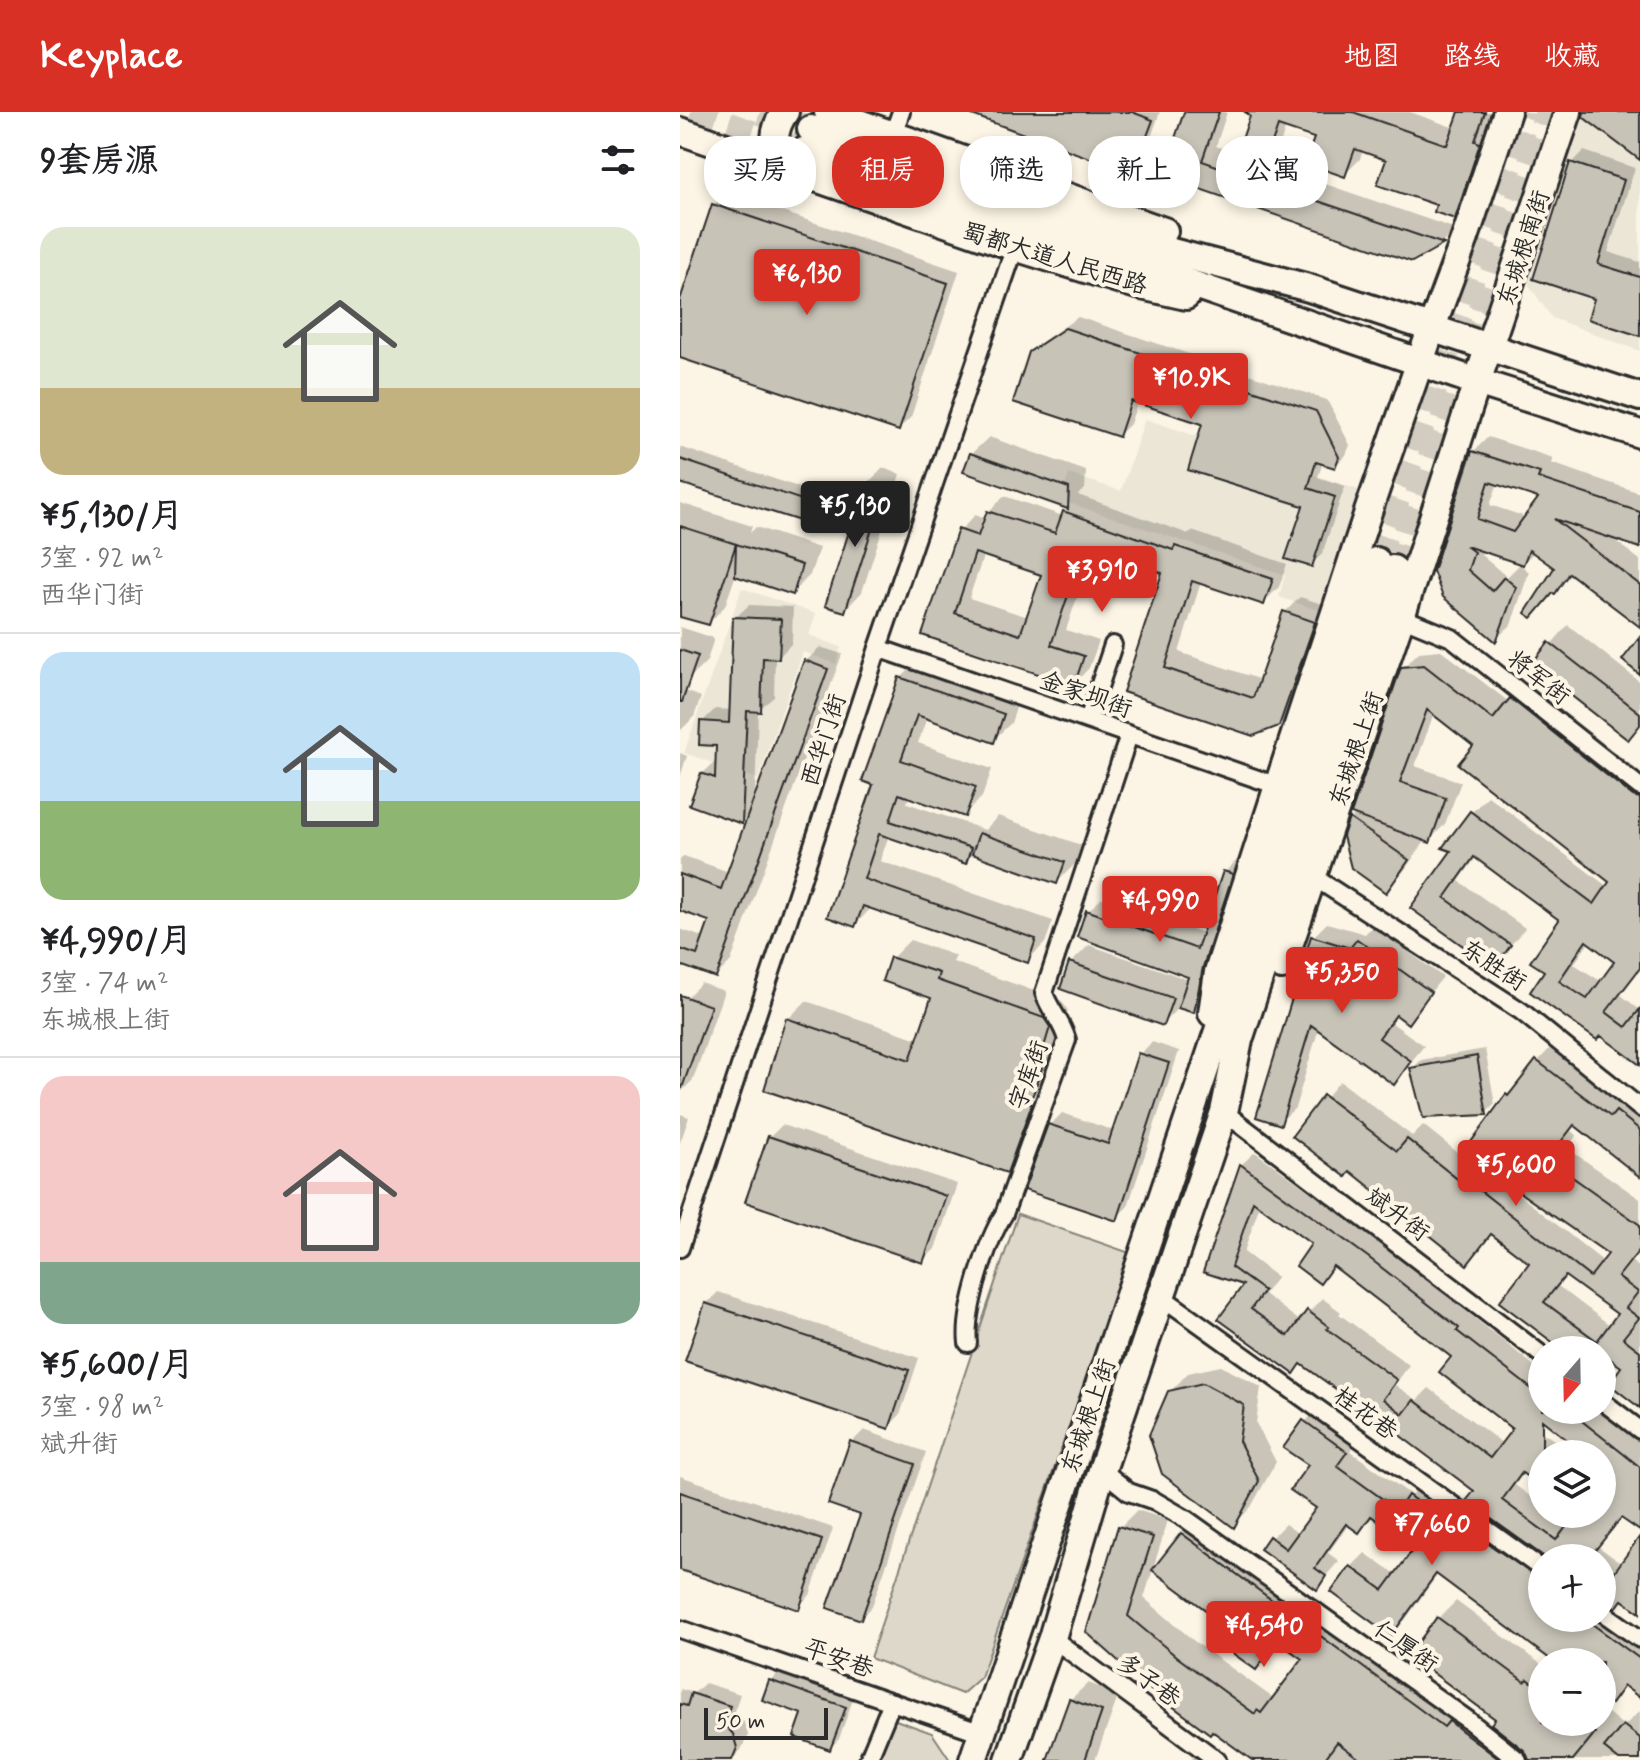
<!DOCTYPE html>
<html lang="zh">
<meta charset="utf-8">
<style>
body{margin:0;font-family:Mynerve,"LXGW WenKai TC",sans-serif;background:#f6f6f6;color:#202124;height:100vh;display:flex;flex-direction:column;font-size:30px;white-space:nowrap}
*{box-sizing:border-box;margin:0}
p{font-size:26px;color:#757577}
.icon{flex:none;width:44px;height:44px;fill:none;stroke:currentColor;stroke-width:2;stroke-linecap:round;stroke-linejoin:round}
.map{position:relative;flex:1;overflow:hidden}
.details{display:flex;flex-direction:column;background:#fff;width:680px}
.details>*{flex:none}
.guide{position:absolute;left:24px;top:24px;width:760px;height:72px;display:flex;gap:16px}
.needle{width:52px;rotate:200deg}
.controls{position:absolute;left:848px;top:1224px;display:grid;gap:16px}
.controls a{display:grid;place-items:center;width:88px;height:88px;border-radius:50%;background:#fff;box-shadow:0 4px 12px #0003;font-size:40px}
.scale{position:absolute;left:24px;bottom:20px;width:124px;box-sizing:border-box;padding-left:8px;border:4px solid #2b2b2b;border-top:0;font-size:22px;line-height:28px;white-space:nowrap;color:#2b2b2b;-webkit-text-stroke:6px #fcf5e5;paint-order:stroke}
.price{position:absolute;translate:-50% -68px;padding:0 18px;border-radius:8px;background:#d93025;color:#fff;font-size:26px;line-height:52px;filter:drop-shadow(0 2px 4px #0008)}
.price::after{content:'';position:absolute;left:50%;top:48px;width:24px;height:18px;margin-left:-12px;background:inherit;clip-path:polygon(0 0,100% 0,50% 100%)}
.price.active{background:#222;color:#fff}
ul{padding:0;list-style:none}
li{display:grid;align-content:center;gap:16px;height:424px;padding:0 40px}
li+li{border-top:2px solid #e0e0e0}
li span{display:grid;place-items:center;height:248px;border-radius:24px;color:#555}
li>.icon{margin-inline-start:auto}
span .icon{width:144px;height:144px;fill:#fffc;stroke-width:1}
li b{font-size:34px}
h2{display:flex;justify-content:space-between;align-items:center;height:96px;padding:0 40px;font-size:34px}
.chip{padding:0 28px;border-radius:32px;background:#fff;box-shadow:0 4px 12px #0003;font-size:28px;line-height:72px}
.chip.active{background:#d93025;color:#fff}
header{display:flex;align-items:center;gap:48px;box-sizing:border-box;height:112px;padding:0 40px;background:#d93025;color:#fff}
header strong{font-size:38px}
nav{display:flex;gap:44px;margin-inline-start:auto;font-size:28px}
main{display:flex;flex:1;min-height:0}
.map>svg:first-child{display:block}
.built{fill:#ece6d7}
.green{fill:#ded8ca;stroke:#84827a;stroke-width:2}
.shadow{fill:#0003;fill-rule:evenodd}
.building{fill:#c8c3b7;stroke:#2b2b2b;stroke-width:2;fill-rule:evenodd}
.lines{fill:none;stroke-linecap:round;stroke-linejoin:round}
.primary-tunnel{stroke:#d2cdc0;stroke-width:26;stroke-dasharray:26 13;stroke-linecap:butt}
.minor-casing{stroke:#2b2b2b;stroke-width:22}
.primary-casing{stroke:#2b2b2b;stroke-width:32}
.minor{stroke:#fcf5e5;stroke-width:16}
.primary{stroke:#fcf5e5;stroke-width:26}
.labels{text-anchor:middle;stroke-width:8;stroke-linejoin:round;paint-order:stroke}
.street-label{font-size:24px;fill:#2b2b2b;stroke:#fcf5e5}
</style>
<header>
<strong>Keyplace</strong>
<nav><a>地图</a><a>路线</a><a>收藏</a></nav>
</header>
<main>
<section class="details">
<h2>9套房源<svg class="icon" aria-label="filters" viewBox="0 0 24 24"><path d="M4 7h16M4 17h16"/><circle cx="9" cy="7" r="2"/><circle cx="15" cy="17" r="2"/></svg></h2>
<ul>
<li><span style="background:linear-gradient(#dfe7d0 65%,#c2b280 0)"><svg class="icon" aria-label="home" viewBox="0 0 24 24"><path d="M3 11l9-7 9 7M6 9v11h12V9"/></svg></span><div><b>¥5,130/月</b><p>3室 · 92 m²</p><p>西华门街</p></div></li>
<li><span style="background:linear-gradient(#bfe0f5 60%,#8fb573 0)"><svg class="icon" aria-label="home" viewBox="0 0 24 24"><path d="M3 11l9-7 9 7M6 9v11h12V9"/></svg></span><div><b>¥4,990/月</b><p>3室 · 74 m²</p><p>东城根上街</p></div></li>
<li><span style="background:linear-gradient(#f6c9c9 75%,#7fa58c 0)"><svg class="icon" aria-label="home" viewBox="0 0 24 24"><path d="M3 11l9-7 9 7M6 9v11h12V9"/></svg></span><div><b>¥5,600/月</b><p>3室 · 98 m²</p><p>斌升街</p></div></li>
</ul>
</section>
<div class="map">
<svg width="960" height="1648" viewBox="0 0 960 1648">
<rect width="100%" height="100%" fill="#fcf5e5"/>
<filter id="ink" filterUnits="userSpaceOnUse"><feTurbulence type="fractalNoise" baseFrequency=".0125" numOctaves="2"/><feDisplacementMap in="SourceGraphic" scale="16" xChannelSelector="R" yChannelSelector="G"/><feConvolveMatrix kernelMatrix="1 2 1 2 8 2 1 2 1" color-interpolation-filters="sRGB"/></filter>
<g filter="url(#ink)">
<!-- built -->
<g class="built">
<path d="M897,0h63v239l-88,-33 -31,-44z"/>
<path d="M465,307l220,73 -41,120 -45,-15 6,-22 -225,-75 9,-26 52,17z"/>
<path d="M62,476l74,26 -7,21 32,12 -5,17 -33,-12 -45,127 -74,-26z"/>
</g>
<!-- green -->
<g class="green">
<path d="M338,1102l112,39 -149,424 -19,17 -92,-36z"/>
<path d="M213,1607l39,14 18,27h-74z"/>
</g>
<!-- shadow -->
<g class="shadow">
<path d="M284,0h196l-18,51 -9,9z"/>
<path d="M506,0h41l-11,34 23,8 14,-42h157l45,16 5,-14 -5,-2h39l-25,89 -15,15 -66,-57 -25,-9 -3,9 -15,15 -29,-37 -30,-11 -13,40 183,63 -14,14 -30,17 -248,-85z"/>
<path d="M904,39l51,17 -27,84 32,10v72l-43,-36 -25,-135z"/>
<path d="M46,81l233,78 -48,146 -12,12 -219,-73v-50l34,-101z"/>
<path d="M398,205l249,83 23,45 -4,10 -11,11 -12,-4 -5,15 27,9 -23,68 -11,11 -6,-60 -100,-82 -67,-22 -8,23 -11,11 -88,-81 12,-13z"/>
<path d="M309,325l97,34 -1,18 -7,6 111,39 3,-3 95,33 -8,23 -16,16 -62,-21 -22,70 82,28 24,-68 15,-15 29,9 -35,103 -16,16 -153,-34 39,-119 -70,-25 -28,83 33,11 -10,27 -15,16 -149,-50 35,-103 15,-16 11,4 3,-7 15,-16 59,20 6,-9 -103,-36 5,-17zM304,442l59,20 -15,43 -59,-19z"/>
<path d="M808,325l65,21 -2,5 89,30v53l-31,-10 31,24v55l-68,-42 -18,19 3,-25 -23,-15 -13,13 8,7 -18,53 -15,14 -52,-43 29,-144zM818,371l43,14 -15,20 -36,-12zM803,438l38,13 -14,14 -26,-22z"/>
<path d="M0,335l156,53 -6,17 -8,9 -142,-46z"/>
<path d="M203,356l17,6 -38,118 -17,18 20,-124z"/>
<path d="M0,391l72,23 -2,7 6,-6 63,21 -9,27 -18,18 -56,-19 -11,32 -17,18 -28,-9z"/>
<path d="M69,493l44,2 -1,36 -13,14 -4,-1 -1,41 -16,13 -3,88 50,-136 15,-15 22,7 -111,307 -15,15 -30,-11 -6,6v-42l25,9 7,-18 -32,-11v-49l4,-4 45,16 21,-59 -8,9 -40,-48 14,-13 2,-17 -16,-22 13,-13 17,1 3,-92z"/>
<path d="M888,513l72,57v44l-12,12 -94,-74z"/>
<path d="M0,515l34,11 -7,23 -18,18 -9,-3z"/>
<path d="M761,538l68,52 18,-19 113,89v198l-19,25 19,15v53l-93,-92 14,-51 -84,-64 -18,25 66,47 -31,37 -81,-58 41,-57 -8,-3 26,-35 16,-16 120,91 4,-5 -136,-136 -42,-33 -19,53 46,16 -16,42 -16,17 -3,-1 -23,32 -17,18 -41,-54 6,-17 5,-5 47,-146 16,-16zM910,829l27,21 -15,20 -28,-18z"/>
<path d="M239,548l101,36 -9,27 -18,17 -66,-23 -9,26 74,26 -10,28 -18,18 -55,-20 -2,8 78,27 13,-14 83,29 -6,19 -18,18 -83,-29 -9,9 -76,-27 -9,26 173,60 -8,22 -18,18 -155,-54 -17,18 21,-141 25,-106z"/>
<path d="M0,577l21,8 -7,20 -14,14z"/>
<path d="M0,641l7,3 -7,21z"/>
<path d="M559,746l6,3 -38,136 -14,14 -13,-5 -17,17 -92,-60 18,-18 100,35 2,-4 -103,-65 14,-13 103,36 20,-62z"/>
<path d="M647,811l38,11 8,-8 70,51 -36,44 -9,-7 -6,9 32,23 -30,36 -75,-54 -24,80 -15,14 33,-185z"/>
<path d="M230,828l46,16 -3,6 109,39 6,10 -11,29 5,1 -38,112 -17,18 -219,-152 18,-18 112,38 16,-42 -42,-39zM354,982l3,1 -20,58h-5z"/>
<path d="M21,871l23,8 -31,89 -13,13v-81l6,-14z"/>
<path d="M472,930l27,9 -51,155 -12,12 -66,-93 12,-12 53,18 25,-77z"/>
<path d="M872,934l88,57v72l-64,-51 -5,7 6,4 -10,13 73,51v51l-9,11 9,7v137l-16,-38 -22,-17h-35l-65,-48 30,-40 -39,-30 -26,30 -116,-93 -57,-33 46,-55 72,55 11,-11 63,50 5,-5 16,-75zM830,1071l100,71 -6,8 -96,-76zM887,1162l53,40 -9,12 -53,-40z"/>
<path d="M805,937l10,55 -9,9 -74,-44 9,-9z"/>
<path d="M0,1002l9,3 -9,26z"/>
<path d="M102,1013l175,59 -22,65 -12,12 -153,-124z"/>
<path d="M575,1040l127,92 160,128v38h58l40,32v53l-41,52 23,17 18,-25v72l-17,-13 -21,-2v-38h-60v60h60l38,17v61l-14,-11 -15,16 -9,-6v-33h-44l-120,-88 -33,46 -14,13 -40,-66 14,-14 31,22 20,-27 -42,-32 -16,15 -9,-7 -21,29 11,8 -23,26 -45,-49 14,-14 14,10 19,-26 -13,-86 14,-14 41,29 -10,14 61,44 13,-12 69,52 7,-7 42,30 2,-3 -67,-64 -174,-128 -10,9 -72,-54 25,-34 -40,-14 35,-105zM580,1092l54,40 6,37 16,-16 118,91 61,72 -12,16 -74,-56 -12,12 -22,-15 14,-20 -70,-51 2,-2 -19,-14 -21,24 -37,-28 13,-17 -33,-25zM866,1309l42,33h14v60h-23l-9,11 -16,-11h-12v-9l-27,-20 9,-13 18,12v-30h33l-36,-24z"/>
<path d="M38,1180l201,66 -19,57 -12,12 -182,-123z"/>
<path d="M541,1254l40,21 -5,36 20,39 -25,45 -17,18 -64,-133 18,-19z"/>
<path d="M184,1318l62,22 -54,154 -12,12 2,-104 -10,-72z"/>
<path d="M0,1364l153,52 -23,67 -12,12 -118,-40z"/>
<path d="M457,1398l31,10 -24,78 50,43 79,57 32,-39 -25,-18 -25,27 -17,-37 -56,-97 17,-17 263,194 5,-5 26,19 5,-6 -86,-64 27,-37 17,-17 86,64v57h60v-14l22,18 16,-15v49h-385l-167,-129 32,-104z"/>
<path d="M99,1560l74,27 -14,40 -9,9 -25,-35 -34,-32z"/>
<path d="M25,1571l35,11 -6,18 10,10 4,13 -7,15 -10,10h-51v-71l14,4z"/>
<path d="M408,1571l31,11 -24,66h-46l21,-60z"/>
<path d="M524,1635l15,13h-28z"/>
</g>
<!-- building -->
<g class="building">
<path d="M284,0h168l21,8 -20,54z"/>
<path d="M504,0h35l-17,49 29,10 19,-55 -5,-4h108l94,33 12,-33h26l-10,29 5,2 -25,76 -21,-7 2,-7 -59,-20 9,-25 -31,-11 -10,28 -40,-14 9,-25 -36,-12 -19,55 185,63 -32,18 -250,-86z"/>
<path d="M904,0h56v48l-57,-43z"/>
<path d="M890,50l54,18 -26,84 42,13v59l-52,-17 6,-20 -61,-20z"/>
<path d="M32,92l236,79 -49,148 -219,-73v-58z"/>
<path d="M385,216l251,83 23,46 -4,11 -19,-6 -8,26 27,9 -23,70 -27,-8 18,-53 -115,-36 14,-46 -71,-23 -12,36 -106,-35 16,-50z"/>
<path d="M792,339l68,22 -2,5 102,34v36l-86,-29 86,66v42l-71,-54 -14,21 -2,-1 -21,25 -7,-5 29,-45 -25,-18 -6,15 -57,-19 8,6 -6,18 24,21 12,-14 12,10 -20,55 -53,-45 -10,-26zM809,370l49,16 -25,34 -36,-13z"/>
<path d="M290,341l99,35 -1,21 -105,-37z"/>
<path d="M0,347l149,50 -7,19 -142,-45z"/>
<path d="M184,373l20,7 -39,120 -20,-6z"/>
<path d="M307,399l68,22 8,-22 110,39 2,-4 98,33 -9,26 -72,-24 -27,87 88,30 30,-87 32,11 -36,104 -26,10 -130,-44 39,-119 -77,-27 -34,99 33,11 -10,30 -152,-51 36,-106 20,7zM295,441l66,22 -21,60 -65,-22z"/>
<path d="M0,414l56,18 -27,81 -29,-8z"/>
<path d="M56,432l66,21 -9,30 -58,-19z"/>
<path d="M53,505l48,2 -2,40 -16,-1 -2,54 -14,-1 -5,113 -53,-19 12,-32 14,5 1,-32 -17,-1 1,-24 29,2z"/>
<path d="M960,525v38l-18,-15z"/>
<path d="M869,530l91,71v12l-12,15 -97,-76z"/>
<path d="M0,538l18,6 -16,46h-2z"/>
<path d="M124,548l24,9 -112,309 -36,-13v-16l17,6 12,-34 -29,-10v-37l41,15z"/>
<path d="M744,553l69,54 17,-21 123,98 7,2v170l-34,44 20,15 14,-18v56l-39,-29 -4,4 -67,-48 14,-21 -14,-9 29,-42 -85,-63 -29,41 66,47 -17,23 -84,-60 41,-57 -9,-3 28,-37 124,93 15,-22 -151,-118 15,-18 -46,-36 -27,72 46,16 -16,45 -79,-29 50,-147zM906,829l28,21 -27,37 -28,-18z"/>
<path d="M219,565l105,37 -10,29 -77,-28 -16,45 75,27 -11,30 -66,-23 -9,27 81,27 -5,16 -87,-30 -15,45 172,60 -8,24 -165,-57 -8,21 -28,-10 46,-132 -11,-4z"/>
<path d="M669,706l60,42 -23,33 -35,-25 -8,-32z"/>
<path d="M299,721l86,29 -8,22 -85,-30z"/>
<path d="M543,759l10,3 -30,93 -9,46 -16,-5 10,-31 -111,-40 9,-27 111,39z"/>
<path d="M631,824l39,12 7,-9 74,53 -23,32 -12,-9 -17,23 32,23 -17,24 -83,-60 -30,100 -25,-8z"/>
<path d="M210,845l49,16 -2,7 107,38 6,9 -9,30 4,2 -15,44 2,1 -25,69 -243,-83 22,-72 124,42 21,-62 -49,-17z"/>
<path d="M389,850l104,36 -10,28 -103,-37z"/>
<path d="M0,883l31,11 -29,82h-2z"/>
<path d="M458,941l31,10 -52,158 -93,-31 24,-66 60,20z"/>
<path d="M797,944l10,59 -64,3 -13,-50z"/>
<path d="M856,948l75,57 5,-6 24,19v47l-66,-52 -17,22 6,4 -9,13 86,61v24l-22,28 20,15 -12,16 13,10 -16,20 17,13v57l-31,-24 12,-17 -19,-14v-3h-39l-64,-48 30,-39 -38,-29 -24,31 -117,-94 -4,6 -54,-41 31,-41 74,56 10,-12 63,50 3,-4 117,92 18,-23 -145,-101 43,-59 2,2zM885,1164l52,38 -20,27 -53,-39z"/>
<path d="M88,1024l178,60 -23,67 -178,-61z"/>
<path d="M560,1052l128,93 91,71 -2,3 85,66v13h26l72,57v64l-19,-13 -32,40h-43l-80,-57 8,-10 -84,-63 -89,-64 -7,10 -76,-55 25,-34 -40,-13zM573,1089l58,43 -15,22 24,18 13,-18 118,91 -12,15 73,57 -22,29 -76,-58 -11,14 -20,-15 14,-19 -70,-51 2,-2 -22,-17 -19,26 -37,-27 13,-18 -33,-24zM862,1308l43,34h17v60h-26l-20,26 -54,-40 20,-27 20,14z"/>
<path d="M25,1191l204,67 -20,59 -204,-68z"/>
<path d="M523,1271l41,22 -5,36 20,40 -25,47 -72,-54 -13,-39 19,-44z"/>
<path d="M623,1308l44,32 -10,14 61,44 10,-15 71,53 5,-7 58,39v38h42l56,41v39l-16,-12 -13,18 -9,-7v-35h-48l-118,-88 -45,62 -60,-44 19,-26 33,24 31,-42 -43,-32 -12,17 -13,-9 -31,44 11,8 -9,14 -57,-41 9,-13 17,13 30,-41 -26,-18 18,-25 -25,-17z"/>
<path d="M170,1329l65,23 -54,156 -34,-12 33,-93 -32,-11z"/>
<path d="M0,1380l142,48 -23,70 -119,-40z"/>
<path d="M438,1414l35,11 -25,79 49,41 78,57 2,-4 4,3 41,-54 -25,-18 -21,29 -32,-23 11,-15 -83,-62 29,-37 263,194 5,-6 51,39h-139l-24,-18 -13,18h-72l-40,-29 -2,3 -58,-43 -66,-59z"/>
<path d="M960,1424v77l-18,-13 -6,8 -14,-10v-9z"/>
<path d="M757,1505l88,65 3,-3 14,11v32h40l13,11 -22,27h-44l-4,-9 -34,-27 4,-5 -86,-64z"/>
<path d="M89,1568l77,27 -16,43 -36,-13 8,-23 -40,-14z"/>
<path d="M11,1581l39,13 -6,18 9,10 4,14 -5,12h-52v-56l7,2z"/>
<path d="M389,1587l33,12 -17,49h-38z"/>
<path d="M943,1613l17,13v22h-21l-15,-12z"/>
</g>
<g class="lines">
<!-- primary-tunnel -->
<g class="primary-tunnel">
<path d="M11,0l113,39"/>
<path d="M80,0l51,17"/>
<path d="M696,449l152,-449"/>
<path d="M713,457l155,-457"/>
</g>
<!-- minor casing -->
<g class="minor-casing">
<g id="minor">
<path d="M213,22l8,-22"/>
<path d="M721,505l51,21 188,149"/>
<path d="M198,536l400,138"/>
<path d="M408,608l25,-75"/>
<path d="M632,764l209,135 119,97"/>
<path d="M544,1000l318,243"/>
<path d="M0,1136l198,-600 137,-401"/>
<path d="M482,1185l380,272"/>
<path d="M288,1231c-4,-32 19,-102 36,-129l63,-174c-5,-19 -17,-29 -23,-47l85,-258"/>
<path d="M922,1289l38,29"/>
<path d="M422,1358l27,22 26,9 31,18 282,201 50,40"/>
<path d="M922,1500l38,27"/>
<path d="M0,1517l302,104"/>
<path d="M372,1526l165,122"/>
<path d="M188,1648l24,-58"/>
</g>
</g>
<!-- primary casing -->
<g class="primary-casing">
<g id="primary">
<path d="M148,0l336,119"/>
<path d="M131,17l361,123 137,36 331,109"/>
<path d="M0,19l335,116 122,38 49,11"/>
<path d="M124,39l673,231 163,52"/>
<path d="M101,54c-8,-20 -9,-36 4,-54"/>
<path d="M602,854l119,-349 76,-235 91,-270"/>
<path d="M532,901l6,-41 60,-186 91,-277 63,-182 33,-89 42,-126"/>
<path d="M293,1648l403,-1199"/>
<path d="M329,1648l43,-122 50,-168 122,-358 15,-72 154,-471"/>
</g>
</g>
<!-- minor -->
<use href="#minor" class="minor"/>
<!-- primary -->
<use href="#primary" class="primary"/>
</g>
</g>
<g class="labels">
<!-- street labels -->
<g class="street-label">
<text transform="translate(843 136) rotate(-72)" y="8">东城根南街</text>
<text transform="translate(375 146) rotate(17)" y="8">蜀都大道人民西路</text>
<text transform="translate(859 565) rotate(38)" y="8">将军街</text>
<text transform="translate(406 582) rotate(19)" y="8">金家坝街</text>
<text transform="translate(143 628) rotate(-72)" y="8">西华门街</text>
<text transform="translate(676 637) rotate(-71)" y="8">东城根上街</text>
<text transform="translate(814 853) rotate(33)" y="8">东胜街</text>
<text transform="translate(348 963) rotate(-70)" y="8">字库街</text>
<text transform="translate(718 1102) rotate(37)" y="8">斌升街</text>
<text transform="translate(686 1301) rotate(36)" y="8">桂花巷</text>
<text transform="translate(408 1304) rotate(-71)" y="8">东城根上街</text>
<text transform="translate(726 1534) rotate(35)" y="8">仁厚街</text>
<text transform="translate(159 1546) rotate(19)" y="8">平安巷</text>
<text transform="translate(469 1568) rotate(36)" y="8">多子巷</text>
</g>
</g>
</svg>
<div class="controls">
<a><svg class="needle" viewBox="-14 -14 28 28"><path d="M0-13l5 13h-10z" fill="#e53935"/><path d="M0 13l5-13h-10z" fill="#757577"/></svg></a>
<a><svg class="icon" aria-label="layers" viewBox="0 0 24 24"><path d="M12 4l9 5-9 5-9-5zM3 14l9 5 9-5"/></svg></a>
<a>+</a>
<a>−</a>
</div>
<div class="scale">50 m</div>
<b class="price" style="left:127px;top:205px">¥6,130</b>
<b class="price" style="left:511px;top:309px">¥10.9K</b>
<b class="price active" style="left:175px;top:437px">¥5,130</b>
<b class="price" style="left:422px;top:502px">¥3,910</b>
<b class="price" style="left:480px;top:832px">¥4,990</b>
<b class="price" style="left:662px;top:903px">¥5,350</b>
<b class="price" style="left:836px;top:1096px">¥5,600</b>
<b class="price" style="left:752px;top:1455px">¥7,660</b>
<b class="price" style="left:584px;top:1557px">¥4,540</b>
<div class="guide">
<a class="chip">买房</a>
<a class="chip active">租房</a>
<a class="chip">筛选</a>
<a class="chip">新上</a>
<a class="chip">公寓</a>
</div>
</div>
</main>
